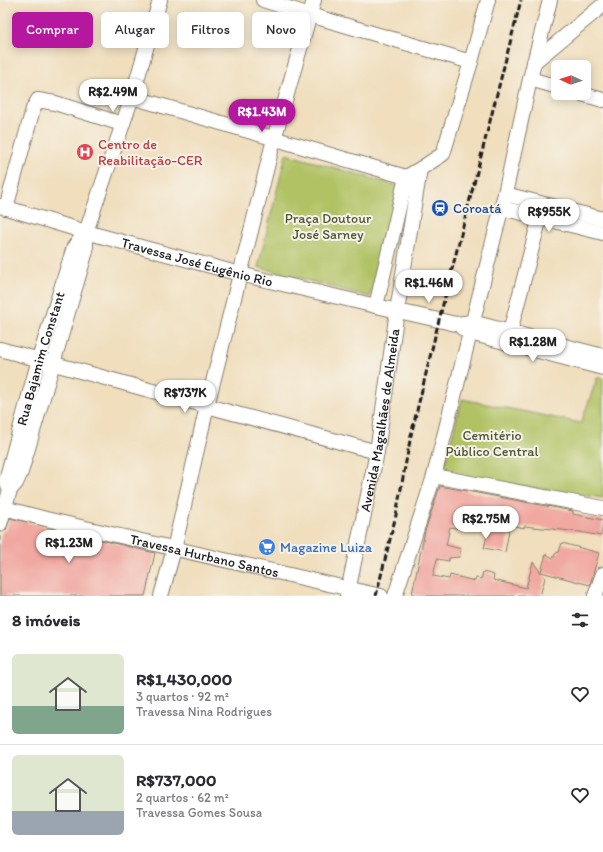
<!DOCTYPE html>
<html lang="pt">
<meta charset="utf-8">
<style>
body{margin:0;font-family:Itim,sans-serif;background:#f2f2f3;color:#2b2b33;height:100vh;display:flex;flex-direction:column;font-size:15px;white-space:nowrap}
*{box-sizing:border-box;margin:0}
p{font-size:13px;color:#7c7c81}
.icon{flex:none;width:22px;height:22px;fill:none;stroke:currentColor;stroke-width:2;stroke-linecap:round;stroke-linejoin:round}
.map{position:relative;height:596px;overflow:hidden}
.side{display:flex;flex-direction:column;background:#fff;flex:1}
.side>*{flex:none}
.hud{position:absolute;left:12px;top:12px;width:400px;height:36px;display:flex;gap:8px}
.needle{width:26px;rotate:274deg}
.fabs{position:absolute;left:551px;top:60px;display:grid;gap:8px}
.fabs a{display:grid;place-items:center;width:40px;height:40px;border-radius:6px;background:#fff;box-shadow:0 2px 10px #0003;font-size:20px}
.price{position:absolute;translate:-50% -34px;padding:0 9px;border-radius:14px;background:#fff;color:#222;font-size:13px;line-height:26px;filter:drop-shadow(0 1px 2px #0008)}
.price::after{content:'';position:absolute;left:50%;top:24px;width:12px;height:9px;margin-left:-6px;background:inherit;clip-path:polygon(0 0,100% 0,50% 100%)}
.price.active{background:#b5179e;color:#fff}
ul{padding:0;list-style:none}
li{display:flex;align-items:center;gap:12px;height:100px;padding:0 12px}
li+li{border-top:1px solid #e1e1e2}
li span{display:grid;place-items:center;flex:none;width:112px;height:80px;border-radius:6px;color:#555}
li>.icon{margin-inline-start:auto}
span .icon{width:48px;height:48px;fill:#fffc;stroke-width:1}
li b{font-size:17px}
h2{display:flex;justify-content:space-between;align-items:center;height:48px;padding:0 12px;font-size:17px}
.chip{padding:0 14px;border-radius:6px;background:#fff;box-shadow:0 2px 10px #0003;font-size:14px;line-height:36px}
.chip.active{background:#b5179e;color:#fff}
.map>svg:first-child{display:block}
.green{fill:#b1c265;stroke:#666f40}
.building{fill:#f0a8a1}
.lines{fill:none;stroke-linecap:round;stroke-linejoin:round}
.minor-casing{stroke:#867d6c;stroke-width:16}
.minor{stroke:#fff;stroke-width:14}
.rail{stroke:#1c1c1c;stroke-width:3;stroke-dasharray:6 3;stroke-linecap:butt}
.labels{text-anchor:middle;stroke-width:4;stroke-linejoin:round;paint-order:stroke}
.health-label{font-size:14px;fill:#be3a42;stroke:#f7f3e8;text-anchor:start}
.transit-label{font-size:14px;fill:#164399;stroke:#f7f3e8;text-anchor:start}
.park-label{font-size:14px;fill:#505636;stroke:#f7f3e8}
.street-label{font-size:14px;fill:#1c1c1c;stroke:#f7f3e8}
.shop-label{font-size:14px;fill:#366cbe;stroke:#f7f3e8;text-anchor:start}
</style>
<div class="map">
<svg width="603" height="596" viewBox="0 0 603 596">
<rect width="100%" height="100%" fill="#f7f3e8"/>
<filter id="ink" filterUnits="userSpaceOnUse"><feTurbulence type="fractalNoise" baseFrequency=".025" numOctaves="2"/><feDisplacementMap in="SourceGraphic" scale="8" xChannelSelector="R" yChannelSelector="G"/><feConvolveMatrix kernelMatrix="1 2 1 2 8 2 1 2 1" color-interpolation-filters="sRGB"/></filter>
<filter id="wash" filterUnits="userSpaceOnUse"><feTurbulence type="fractalNoise" baseFrequency=".012" numOctaves="4" result="noise"/><feDisplacementMap in="SourceGraphic" scale="16" xChannelSelector="R" yChannelSelector="G"/><feGaussianBlur stdDeviation="0.9" result="paint"/><feColorMatrix in="noise" values="0 0 0 0 0 0 0 0 0 0 0 0 0 0 0 0 0 1.4 0 .05"/><feComposite in="paint" operator="in"/></filter>
<g filter="url(#wash)">
<rect width="100%" height="100%" fill="#f0debd"/>
<!-- green -->
<g class="green">
<path d="M286,154l113,32 -29,111 -112,-30z"/>
<path d="M597,378h6v120l-161,-24 20,-75 119,24z"/>
</g>
<g id="blocks">
<!-- building -->
<g class="building">
<path d="M440,486l133,25v3l30,6 -2,16 -21,-4 -56,-6v2l-14,-3v3l-8,-2 7,5 -4,21 -21,-4 4,-17 -26,-6 -1,4 -11,-2 -4,18 15,4 -2,8 -10,1v3l-12,-2 -4,17 16,3 1,-4 25,6 1,-3 5,1 2,-7 11,3 -1,5 33,8 7,-26 12,16 -5,18h-120l-8,-2 13,-63z"/>
<path d="M10,518l145,35 -10,43h-145v-56l2,-8 4,-2z"/>
<path d="M562,543l37,10 -9,32 -49,-13 5,-18 7,4 3,-5 3,-1z"/>
</g>
</g>
</g>
<g filter="url(#ink)">
<use href="#blocks" fill-opacity="0" stroke="#867d6c" stroke-width="1"/>
<g class="lines">
<!-- minor casing -->
<g class="minor-casing">
<g id="minor">
<path d="M263,0l47,15 161,47"/>
<path d="M534,62l69,-57"/>
<path d="M530,79l28,8"/>
<path d="M578,93l25,7"/>
<path d="M132,97l274,80 14,-8"/>
<path d="M505,194l98,25"/>
<path id="s1" d="M0,206l86,26 154,42 136,32 80,18 16,-2 131,34"/>
<path d="M6,208l27,-99 5,-9 17,3 67,21"/>
<path d="M502,208l101,25"/>
<path d="M376,306l30,-129"/>
<path d="M462,328l8,5 133,35"/>
<path d="M510,332l30,-115"/>
<path d="M0,349l207,57 170,46"/>
<path d="M434,476l169,32"/>
<path id="s2" d="M10,490l-4,-10 33,-121 35,-112 12,-15"/>
<path id="s3" d="M4,508l42,11 335,77"/>
<path d="M0,524l10,-34 6,-7 5,-11 65,-221v-19l46,-135 28,-97"/>
<path d="M161,596l13,-47 33,-143 67,-267 40,-139"/>
<path id="s4" d="M347,596l30,-144 20,-141 23,-142 23,-15 28,-92 17,-62"/>
<path d="M395,596l39,-120 71,-282 25,-115 20,-79"/>
<path d="M595,596l8,-22"/>
</g>
</g>
<!-- minor -->
<use href="#minor" class="minor"/>
<!-- rail -->
<path class="rail" d="M376,596l20,-81 15,-80 28,-115 82,-320"/>
</g>
</g>
<!-- icons -->
<defs>
<g id="hospital-disc" transform="scale(0.9)"><circle r="9.5" fill="#e0444e" stroke="#f7f3e8"/><path d="M-5-5h3v3.5h4V-5h3V5h-3V1.5h-4V5h-3Z" fill="#fff"/></g>
<g id="station-disc" transform="scale(0.9)"><circle r="9.5" fill="#1a4fb4" stroke="#f7f3e8"/><path d="M-3-6H3Q5-6 5-4V2Q5 4 3 4L4.5 6H3L1.5 4h-3L-3 6H-4.5L-3 4Q-5 4-5 2V-4Q-5-6-3-6ZM-3.5-4v3h7v-3ZM-3.5 1v1.5H-2V1ZM2 1v1.5H3.5V1Z" fill="#fff"/></g>
<g id="supermarket-disc" transform="scale(0.9)"><circle r="9.5" fill="#3f7fe0" stroke="#f7f3e8"/><path d="M-6-5.5h2.5l.6 2H6L4.5 2H-2.5L-4.4-4H-6ZM-1.5 3.2a1.3 1.3 0 1 0 .1 0ZM3 3.2a1.3 1.3 0 1 0 .1 0Z" fill="#fff"/></g>
</defs>
<g fill-rule="evenodd">
<use href="#hospital-disc" x="85" y="152"/>
<use href="#station-disc" x="440" y="208"/>
<use href="#supermarket-disc" x="267" y="547"/>
</g>
<g class="labels">
<!-- health labels -->
<g class="health-label">
<text x="98" y="149">Centro de<tspan x="98" dy="16">Reabilitação-CER</tspan></text>
</g>
<!-- transit labels -->
<g class="transit-label">
<text x="453" y="213">Coroatá</text>
</g>
<!-- park labels -->
<g class="park-label">
<text x="328" y="223">Praça Doutour<tspan x="328" dy="16">José Sarney</tspan></text>
<text x="492" y="440">Cemitério<tspan x="492" dy="16">Público Central</tspan></text>
</g>
<!-- street labels -->
<g class="street-label">
<text dy="5" stroke="none"><textPath href="#s1" startOffset="205">Travessa José Eugênio Rio</textPath></text>
<text dy="5" stroke="none"><textPath href="#s2" startOffset="137">Rua Bajamim Constant</textPath></text>
<text dy="5" stroke="none"><textPath href="#s4" startOffset="179">Avenida Magalhães de Almeida</textPath></text>
<text dy="5" stroke="none"><textPath href="#s3" startOffset="206">Travessa Hurbano Santos</textPath></text>
</g>
<!-- shop labels -->
<g class="shop-label">
<text x="280" y="552">Magazine Luiza</text>
</g>
</g>
</svg>
<div class="fabs">
<a><svg class="needle" viewBox="-14 -14 28 28"><path d="M0-13l5 13h-10z" fill="#e53935"/><path d="M0 13l5-13h-10z" fill="#7c7c81"/></svg></a>
</div>
<b class="price" style="left:113px;top:113px">R$2.49M</b>
<b class="price active" style="left:262px;top:133px">R$1.43M</b>
<b class="price" style="left:549px;top:233px">R$955K</b>
<b class="price" style="left:429px;top:304px">R$1.46M</b>
<b class="price" style="left:533px;top:363px">R$1.28M</b>
<b class="price" style="left:185px;top:414px">R$737K</b>
<b class="price" style="left:486px;top:540px">R$2.75M</b>
<b class="price" style="left:69px;top:564px">R$1.23M</b>
<div class="hud">
<a class="chip active">Comprar</a>
<a class="chip">Alugar</a>
<a class="chip">Filtros</a>
<a class="chip">Novo</a>
</div>
</div>
<section class="side">
<h2>8 imóveis<svg class="icon" aria-label="filters" viewBox="0 0 24 24"><path d="M4 7h16M4 17h16"/><circle cx="9" cy="7" r="2"/><circle cx="15" cy="17" r="2"/></svg></h2>
<ul>
<li><span style="background:linear-gradient(#dfe7d0 65%,#7fa58c 0)"><svg class="icon" aria-label="home" viewBox="0 0 24 24"><path d="M3 11l9-7 9 7M6 9v11h12V9"/></svg></span><div><b>R$1,430,000</b><p>3 quartos · 92 m²</p><p>Travessa Nina Rodrigues</p></div><svg class="icon" aria-label="heart" viewBox="0 0 24 24"><path d="M12 20l-8-8c-3-5 5-10 8-4 3-6 11-1 8 4z"/></svg></li>
<li><span style="background:linear-gradient(#dfe7d0 70%,#9aa5b1 0)"><svg class="icon" aria-label="home" viewBox="0 0 24 24"><path d="M3 11l9-7 9 7M6 9v11h12V9"/></svg></span><div><b>R$737,000</b><p>2 quartos · 62 m²</p><p>Travessa Gomes Sousa</p></div><svg class="icon" aria-label="heart" viewBox="0 0 24 24"><path d="M12 20l-8-8c-3-5 5-10 8-4 3-6 11-1 8 4z"/></svg></li>
</ul>
</section>
